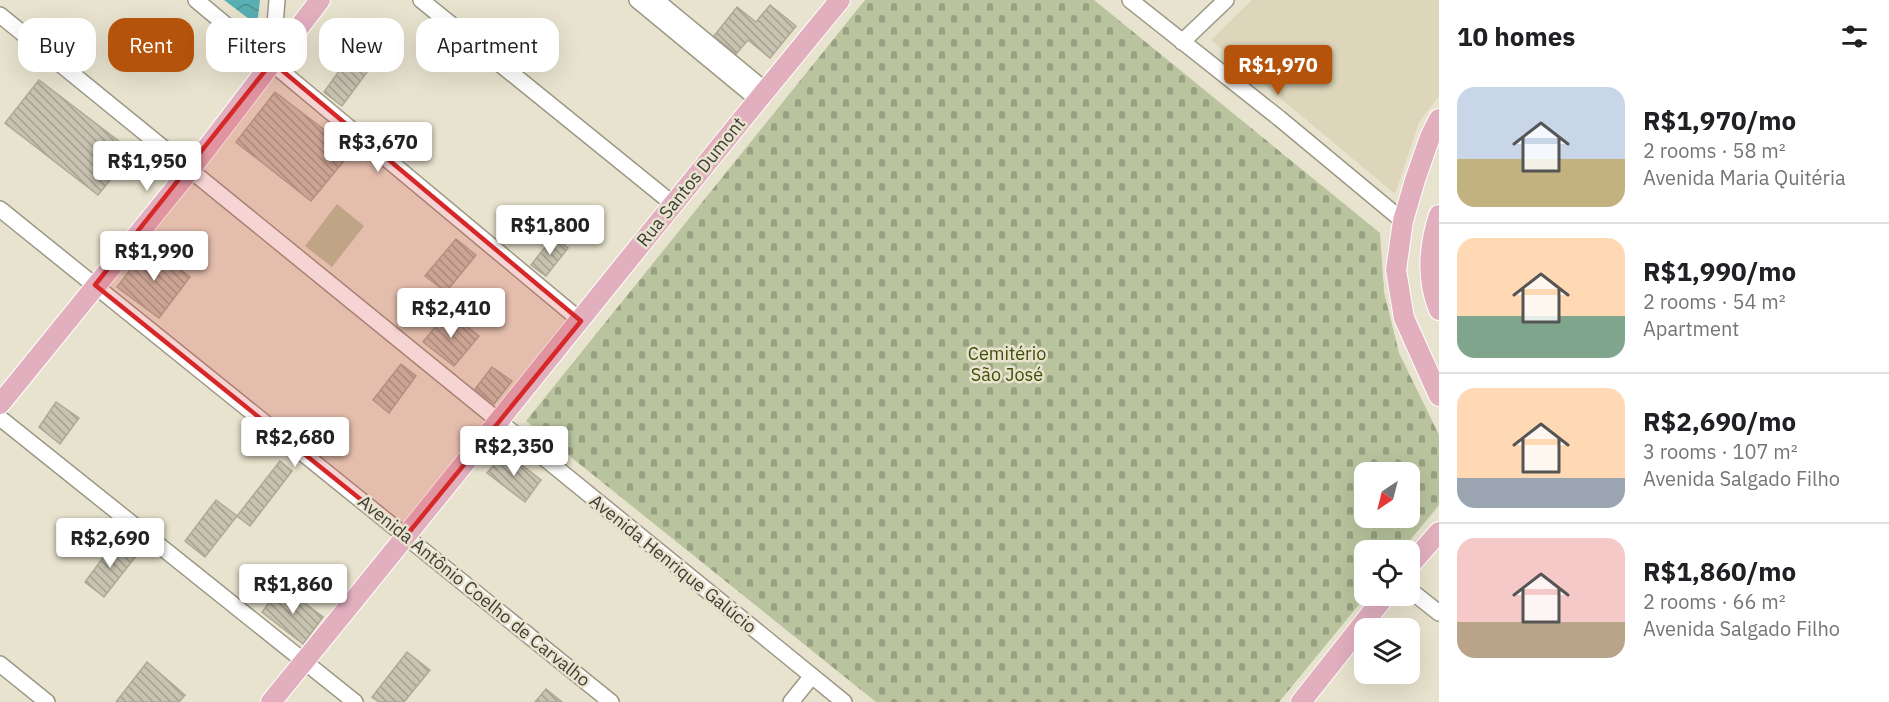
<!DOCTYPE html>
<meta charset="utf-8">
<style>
body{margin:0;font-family:"IBM Plex Sans",sans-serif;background:#f2f2f2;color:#202124;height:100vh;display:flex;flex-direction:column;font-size:22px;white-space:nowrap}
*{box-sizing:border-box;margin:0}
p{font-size:20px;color:#757577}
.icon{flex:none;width:33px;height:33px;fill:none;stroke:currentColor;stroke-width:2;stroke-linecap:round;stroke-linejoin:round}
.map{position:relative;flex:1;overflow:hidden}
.side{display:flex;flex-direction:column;background:#fff;width:450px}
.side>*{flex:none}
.guide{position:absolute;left:18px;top:18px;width:570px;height:54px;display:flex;gap:12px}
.needle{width:39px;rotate:215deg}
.fabs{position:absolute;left:1354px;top:462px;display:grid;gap:12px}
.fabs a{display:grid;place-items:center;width:66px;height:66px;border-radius:12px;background:#fff;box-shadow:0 6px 24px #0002;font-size:30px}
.price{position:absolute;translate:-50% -51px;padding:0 14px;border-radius:6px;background:#fff;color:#222;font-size:20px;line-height:39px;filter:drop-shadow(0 2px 3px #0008)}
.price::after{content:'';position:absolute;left:50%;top:36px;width:18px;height:14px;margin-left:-9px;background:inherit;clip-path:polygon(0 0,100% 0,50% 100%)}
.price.active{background:#b45309;color:#fff}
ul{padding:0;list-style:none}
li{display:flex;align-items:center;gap:18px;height:150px;padding:0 18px}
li+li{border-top:2px solid #e0e0e0}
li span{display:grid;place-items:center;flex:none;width:168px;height:120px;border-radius:18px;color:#555}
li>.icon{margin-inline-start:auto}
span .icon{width:72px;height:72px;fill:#fffc;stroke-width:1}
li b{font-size:26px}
h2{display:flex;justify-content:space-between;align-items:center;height:72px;padding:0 18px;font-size:26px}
.tag{padding:0 21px;border-radius:18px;background:#fff;box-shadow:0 6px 24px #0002;font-size:21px;line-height:54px}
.tag.active{background:#b45309;color:#fff}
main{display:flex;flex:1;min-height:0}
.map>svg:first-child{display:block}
.built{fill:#ddd6bb}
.green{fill:#b9c49e}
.cemetery{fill:url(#cemetery-stones);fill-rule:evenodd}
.water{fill:url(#water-waves)}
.building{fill:url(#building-back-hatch);stroke:#aea996;stroke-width:1.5}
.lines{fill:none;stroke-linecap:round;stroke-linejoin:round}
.minor-casing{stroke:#9c9885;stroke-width:18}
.major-casing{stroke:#fff;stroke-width:22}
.minor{stroke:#fff;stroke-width:15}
.major{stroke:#e2afbf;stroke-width:20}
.marked{fill:#d62828;fill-opacity:0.2;stroke:#d62828;stroke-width:4.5;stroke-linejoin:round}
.labels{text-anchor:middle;stroke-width:5;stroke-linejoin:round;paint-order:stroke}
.street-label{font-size:18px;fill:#3e3c34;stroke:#e8e3ce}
.park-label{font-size:18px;fill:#3f4d06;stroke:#e8e3ce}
</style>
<main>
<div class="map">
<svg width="1439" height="702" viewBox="0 0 1439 702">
<defs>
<pattern id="cemetery-stones" width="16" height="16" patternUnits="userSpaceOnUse" patternTransform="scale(1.5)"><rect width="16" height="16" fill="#b9c49e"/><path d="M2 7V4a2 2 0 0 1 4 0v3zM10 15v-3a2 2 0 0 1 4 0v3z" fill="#98a082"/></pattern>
<pattern id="water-waves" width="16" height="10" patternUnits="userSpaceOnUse" patternTransform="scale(1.5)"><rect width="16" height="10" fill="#59afb3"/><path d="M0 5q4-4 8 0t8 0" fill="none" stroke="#4b9092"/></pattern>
<pattern id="building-back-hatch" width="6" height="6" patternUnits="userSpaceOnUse" patternTransform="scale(1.5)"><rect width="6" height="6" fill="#c8c3b0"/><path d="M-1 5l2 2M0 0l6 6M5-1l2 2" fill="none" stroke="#a4a090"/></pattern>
</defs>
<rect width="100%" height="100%" fill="#e8e3ce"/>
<!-- built -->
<path class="built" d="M1252,0h187v96l-20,26 -24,72 -184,-154z"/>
<!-- green -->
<path class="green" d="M337,204l27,22 -32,41 -27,-21z"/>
<!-- cemetery -->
<path class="cemetery" d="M865,0h229l286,233 4,59 15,61 40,82v70l-37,45h-37l1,46 -87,106h-403l-350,-281zM1365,472h45v46h-45z"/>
<!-- water -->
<path class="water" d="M224,0h36l-3,25z"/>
<!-- building -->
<g class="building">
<path d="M770,5l26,21 -26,32 -22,-18 -12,14 -22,-18 23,-29 19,15z"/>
<path d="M357,46l19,14 -34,46 -18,-14z"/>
<path d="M39,80l94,72 -35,43 -93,-72z"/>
<path d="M275,92l77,59 -41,50 -75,-59z"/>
<path d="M553,237l15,11 -22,28 -15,-11z"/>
<path d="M456,239l20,16 -30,37 -21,-16z"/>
<path d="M149,245l41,32 -31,41 -42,-31z"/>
<path d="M448,311l31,25 -25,30 -31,-24z"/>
<path d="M401,364l15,12 -27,37 -16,-13z"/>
<path d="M492,367l20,14 -18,23 -19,-15z"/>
<path d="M56,402l23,16 -19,26 -21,-17z"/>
<path d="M505,452l36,28 -16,22 -38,-29z"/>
<path d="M280,461l12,10 -42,55 -13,-10z"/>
<path d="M216,500l21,16 -32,41 -20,-16z"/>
<path d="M116,540l20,16 -32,41 -19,-15z"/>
<path d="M282,586l41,31 -20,27 -41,-32z"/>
<path d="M407,652l23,18 -26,32h-25l-7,-5z"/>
<path d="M147,662l38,33 -6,7h-63z"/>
<path d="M546,689l16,13h-27z"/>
</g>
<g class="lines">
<!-- minor casing -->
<g class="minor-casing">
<g id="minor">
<path d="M196,0l385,321"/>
<path d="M421,0l252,204"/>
<path d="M637,0l120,99"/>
<path d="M656,0l109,90"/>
<path d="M1130,0l149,118 124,103"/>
<path d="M0,15l844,687"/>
<path d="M1182,42l44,-42"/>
<path d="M272,62l5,-62"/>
<path d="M0,209l611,493"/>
<path d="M0,418l355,284"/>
<path d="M1410,590l29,23"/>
<path d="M0,664l47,38"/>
<path d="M791,702l21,-26"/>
</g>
</g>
<!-- major casing -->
<g class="major-casing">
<g id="major">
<path d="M1439,119l-9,18 -15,43 -12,41 -7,49 8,48 35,78"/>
<path d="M1439,215c-10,31 -13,64 0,95"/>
<path d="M0,404l190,-234 130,-170"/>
<path d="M1410,565l29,-33"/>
<path d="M271,702c191,-233 377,-470 569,-702"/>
<path d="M1301,702l84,-106"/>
</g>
</g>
<!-- minor -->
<use href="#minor" class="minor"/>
<!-- major -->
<use href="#major" class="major"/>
</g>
<!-- marked area -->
<path class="marked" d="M272,62l309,259 -175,215 -311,-251z"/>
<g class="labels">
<!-- street labels -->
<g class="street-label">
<text transform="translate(691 182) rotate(-51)" y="6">Rua Santos Dumont</text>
<text transform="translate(673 564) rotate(39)" y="6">Avenida Henrique Galúcio</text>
<text transform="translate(474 591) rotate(39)" y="6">Avenida Antônio Coelho de Carvalho</text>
</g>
<!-- park labels -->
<g class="park-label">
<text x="1007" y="360">Cemitério<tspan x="1007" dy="21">São José</tspan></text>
</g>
</g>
</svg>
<div class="fabs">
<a><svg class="needle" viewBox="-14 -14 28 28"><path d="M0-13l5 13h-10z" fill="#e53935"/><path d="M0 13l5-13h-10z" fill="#757577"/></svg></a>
<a><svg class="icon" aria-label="locate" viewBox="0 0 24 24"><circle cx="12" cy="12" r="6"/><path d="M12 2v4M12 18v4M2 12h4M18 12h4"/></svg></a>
<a><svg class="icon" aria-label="layers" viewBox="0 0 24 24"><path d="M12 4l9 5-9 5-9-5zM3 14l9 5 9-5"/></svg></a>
</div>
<b class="price active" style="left:1278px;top:96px">R$1,970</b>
<b class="price" style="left:378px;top:173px">R$3,670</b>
<b class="price" style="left:147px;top:192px">R$1,950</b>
<b class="price" style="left:550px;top:256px">R$1,800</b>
<b class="price" style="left:154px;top:282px">R$1,990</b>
<b class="price" style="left:451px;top:339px">R$2,410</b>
<b class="price" style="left:295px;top:468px">R$2,680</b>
<b class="price" style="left:514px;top:477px">R$2,350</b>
<b class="price" style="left:110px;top:569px">R$2,690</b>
<b class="price" style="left:293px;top:615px">R$1,860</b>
<div class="guide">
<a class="tag">Buy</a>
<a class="tag active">Rent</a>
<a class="tag">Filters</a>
<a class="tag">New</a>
<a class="tag">Apartment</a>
</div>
</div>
<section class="side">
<h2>10 homes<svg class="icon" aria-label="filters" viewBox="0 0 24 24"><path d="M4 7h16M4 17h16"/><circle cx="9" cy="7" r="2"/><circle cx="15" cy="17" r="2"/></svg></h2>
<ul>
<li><span style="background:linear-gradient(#c9d6e8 60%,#c2b280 0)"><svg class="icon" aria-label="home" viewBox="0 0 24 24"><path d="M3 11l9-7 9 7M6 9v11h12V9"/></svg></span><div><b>R$1,970/mo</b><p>2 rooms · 58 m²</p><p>Avenida Maria Quitéria</p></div></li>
<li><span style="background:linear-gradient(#ffd9b3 65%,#7fa58c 0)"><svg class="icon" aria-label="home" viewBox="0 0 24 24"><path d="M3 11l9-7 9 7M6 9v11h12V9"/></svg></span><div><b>R$1,990/mo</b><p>2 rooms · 54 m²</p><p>Apartment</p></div></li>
<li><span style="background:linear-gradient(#ffd9b3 75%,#9aa5b1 0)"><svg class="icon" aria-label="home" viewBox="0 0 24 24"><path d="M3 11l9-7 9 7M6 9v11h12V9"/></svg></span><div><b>R$2,690/mo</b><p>3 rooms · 107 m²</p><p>Avenida Salgado Filho</p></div></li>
<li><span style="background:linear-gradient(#f6c9c9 70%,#b9a48a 0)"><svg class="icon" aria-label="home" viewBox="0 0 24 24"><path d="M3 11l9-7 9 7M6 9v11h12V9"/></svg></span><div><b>R$1,860/mo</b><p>2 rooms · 66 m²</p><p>Avenida Salgado Filho</p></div></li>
</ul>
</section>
</main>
